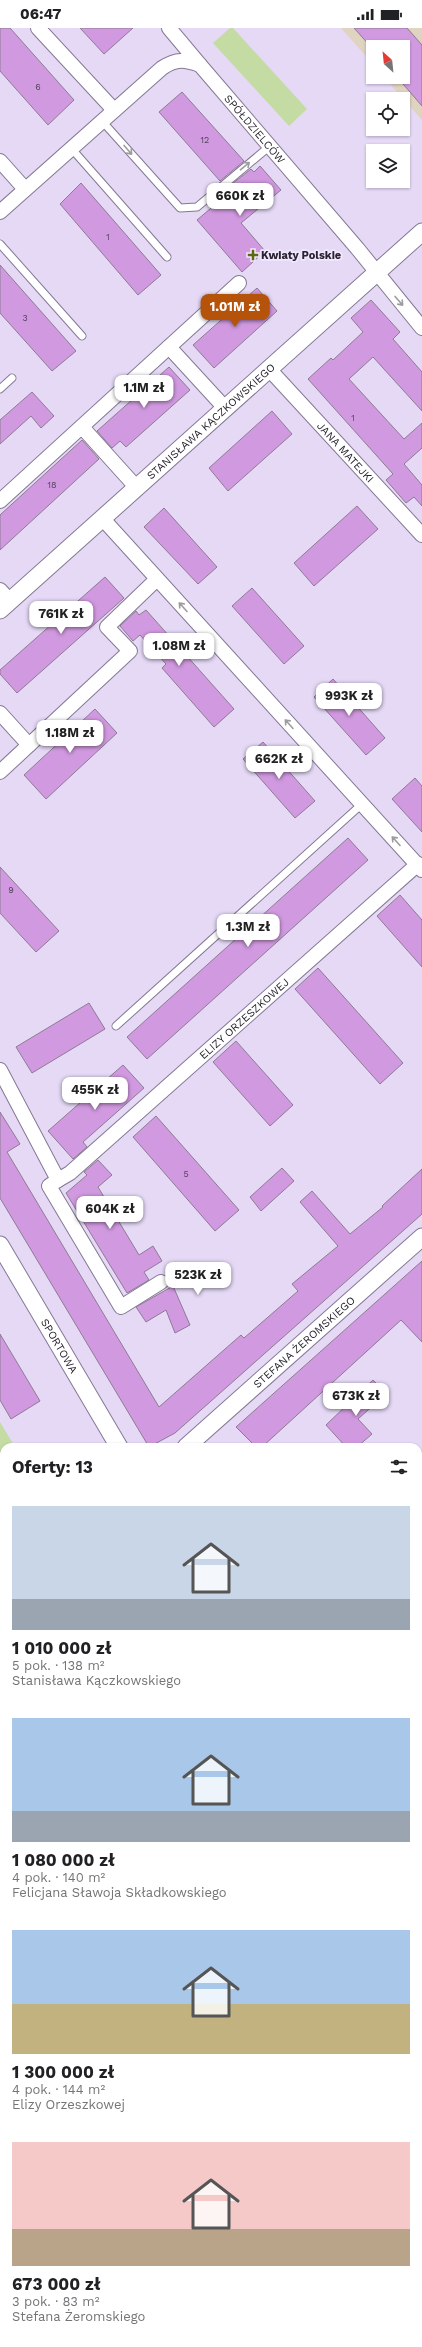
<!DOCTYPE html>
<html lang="pl">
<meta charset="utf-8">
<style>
body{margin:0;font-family:"Work Sans",sans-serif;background:#f2f2f2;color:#202124;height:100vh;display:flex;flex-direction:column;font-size:15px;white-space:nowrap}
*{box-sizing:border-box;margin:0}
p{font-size:13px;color:#757577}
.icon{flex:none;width:22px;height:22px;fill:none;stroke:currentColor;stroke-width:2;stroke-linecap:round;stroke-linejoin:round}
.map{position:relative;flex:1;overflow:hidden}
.panel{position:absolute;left:0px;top:1415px;width:422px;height:904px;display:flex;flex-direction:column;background:#fff;border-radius:12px 12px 0 0;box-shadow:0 1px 3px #0004}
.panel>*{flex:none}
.needle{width:26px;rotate:333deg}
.tools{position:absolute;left:366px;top:12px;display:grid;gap:8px}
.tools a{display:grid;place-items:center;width:44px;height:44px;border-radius:0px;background:#fff;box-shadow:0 1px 3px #0004;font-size:20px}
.price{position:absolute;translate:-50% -34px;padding:0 9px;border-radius:8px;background:#fff;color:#222;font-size:13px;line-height:26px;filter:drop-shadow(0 1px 2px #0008)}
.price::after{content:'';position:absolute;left:50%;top:24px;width:12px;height:9px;margin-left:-6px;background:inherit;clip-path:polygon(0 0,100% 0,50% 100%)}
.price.on{background:#b45309;color:#fff}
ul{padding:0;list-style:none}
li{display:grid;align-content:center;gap:8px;height:212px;padding:0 12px}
li span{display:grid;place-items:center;height:124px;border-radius:0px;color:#555}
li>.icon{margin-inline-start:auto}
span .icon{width:72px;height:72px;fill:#fffc;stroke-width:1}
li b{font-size:17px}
h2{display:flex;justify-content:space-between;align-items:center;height:48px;padding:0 12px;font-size:17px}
.status{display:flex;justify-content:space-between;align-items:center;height:28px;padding:0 20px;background:#fff;direction:ltr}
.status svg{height:11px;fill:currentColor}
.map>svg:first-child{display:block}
.industrial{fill:#dfd4c0}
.green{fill:#c5dba4}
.building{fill:#d19ae0;stroke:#8e7b93}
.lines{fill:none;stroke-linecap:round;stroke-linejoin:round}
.service-casing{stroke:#847993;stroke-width:9}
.minor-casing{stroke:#847993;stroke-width:16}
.tertiary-casing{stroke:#847993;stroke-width:19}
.service{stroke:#fff;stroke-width:7}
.minor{stroke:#fff;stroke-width:14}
.tertiary{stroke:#fff;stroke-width:17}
.oneway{stroke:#9f9ca1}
.poi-dot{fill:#5e690f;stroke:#f1e7ff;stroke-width:1.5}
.labels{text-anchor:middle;stroke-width:3.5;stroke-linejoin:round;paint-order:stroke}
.number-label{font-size:9px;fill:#53425b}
.street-label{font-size:11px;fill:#29242f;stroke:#f1e7ff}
.poi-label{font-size:11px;font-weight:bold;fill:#29242f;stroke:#f1e7ff;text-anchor:start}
</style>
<div class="status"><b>06:47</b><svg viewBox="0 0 49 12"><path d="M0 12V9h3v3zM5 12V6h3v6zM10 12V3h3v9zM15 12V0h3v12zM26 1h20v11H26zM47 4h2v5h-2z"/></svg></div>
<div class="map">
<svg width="422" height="2319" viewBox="0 0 422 2319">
<rect width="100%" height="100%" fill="#e5d9f6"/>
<!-- industrial -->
<path class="industrial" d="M341,0h81v92l-38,-43h19v-30h-30v17z"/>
<!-- green -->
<g class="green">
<path d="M230,0h3l74,81 -18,17 -76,-83z"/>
<path d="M0,1394l15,25h-11v327l-4,-4z"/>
<path d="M4,2171v20l-4,3v-20z"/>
</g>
<!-- building -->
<g class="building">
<path d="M0,0h10l64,72 -26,25 -48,-54z"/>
<path d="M80,0h53l-29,26z"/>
<path d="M354,0h53l15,17v61l-19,-22v-37h-32z"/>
<path d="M182,64l62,69 -24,20 -61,-69z"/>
<path d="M260,138l21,24 -40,33 24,28 -23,21 -45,-52 33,-28 -3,-4 24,-19 3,3z"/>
<path d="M81,155l80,92 -23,20 -78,-91z"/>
<path d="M0,237l76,86 -24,20 -52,-58z"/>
<path d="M257,260l20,23 -63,57 -21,-23z"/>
<path d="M371,272l29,32 -7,7 29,33v39l-49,-54 -24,22 55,60 18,-16v25l-18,16 18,21v21l-8,-9 -8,6 -20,-23 7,-6 -85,-95 23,-21 2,2 30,-28 -12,-14z"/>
<path d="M169,339l21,23 -64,57 -6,-6 -8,7 -15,-17z"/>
<path d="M32,364l22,24 -13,12 -10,-12 -31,28v-24z"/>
<path d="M272,383l20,23 -64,57 -19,-23z"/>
<path d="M82,412l17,19 -99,91v-35z"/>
<path d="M357,478l21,23 -64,57 -20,-23z"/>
<path d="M164,480l53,59 -19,17 -54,-57z"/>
<path d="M105,549l19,21 -107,95 -17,-19v-4z"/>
<path d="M252,560l52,58 -20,18 -52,-58z"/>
<path d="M146,582l88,99 -20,18 -52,-59 4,-4 -26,-29 -7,6 -13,-15 16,-15 3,4z"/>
<path d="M333,651l52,59 -19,17 -52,-58z"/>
<path d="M95,681l22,24 -71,66 -22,-24z"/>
<path d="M263,714l52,59 -20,17 -52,-59z"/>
<path d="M415,750l7,8v46l-30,-33z"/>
<path d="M348,810l20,22 -221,199 -20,-22z"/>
<path d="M0,839l59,64 -23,21 -36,-39z"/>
<path d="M400,867l22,25v47l-45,-51z"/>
<path d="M318,940l85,95 -23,21 -85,-95z"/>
<path d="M89,975l16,26 -73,44 -16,-26z"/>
<path d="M236,1013l57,64 -23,21 -57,-64z"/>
<path d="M123,1037l21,23 -61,54 4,5 -14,12 -25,-28z"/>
<path d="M0,1084l20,32 -13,8 152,255 82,-72 3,3 54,-47 -6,-7 46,-38 -38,-44 12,-11 38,43 33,-27 -1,-1 40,-37v45l-247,219 -26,14 -149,-249z"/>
<path d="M156,1088l83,94 -24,21 -82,-94z"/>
<path d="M98,1132l14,15 -14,12 41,68 14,-9 9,15 -18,11 5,8 -22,13 -61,-100 21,-18 -3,-3z"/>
<path d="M282,1140l12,13 -33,30 -11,-14z"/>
<path d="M422,1233v81l-21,-22 -139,127h-6l-20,-20z"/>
<path d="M173,1258l17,39 -15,8 -9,-23 -20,12 -10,-15z"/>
<path d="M0,1306l40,67 -29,18 -11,-19z"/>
<path d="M373,1352l13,14 -28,25 14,15 -15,13h-11l-20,-22z"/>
</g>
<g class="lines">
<!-- service casing -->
<g class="service-casing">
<g id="service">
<path d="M102,93l78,87 17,-1 73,-61"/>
<path d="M71,120l96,109"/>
<path d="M0,216l82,92"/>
<path d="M0,361l12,-11"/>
<path d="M116,998l246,-222"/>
<path d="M0,1595l4,-3"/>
<path d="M0,1796l4,3"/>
<path d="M0,1839l4,-4"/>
<path d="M242,2315l3,4"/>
<path d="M296,2315l3,4"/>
<path d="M353,2315l1,1"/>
</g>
</g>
<!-- minor casing -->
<g class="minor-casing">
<g id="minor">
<path d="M38,0l76,82"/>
<path d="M169,0l31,37"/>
<path d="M0,133l25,28"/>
<path id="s1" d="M0,184l162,-144c15,-10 23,-8 38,-3l157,183 65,80"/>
<path d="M169,319l56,61"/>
<path id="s2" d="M269,341l153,166"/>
<path d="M82,399l55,61"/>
<path d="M0,473l239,-218"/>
<path d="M102,490l320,352"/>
<path d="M0,562l10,11"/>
<path d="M0,685l29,32"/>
<path d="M0,744l130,-121 -23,-24 50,-48"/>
<path id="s3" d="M0,1042l58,110 12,-7 348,-309"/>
<path d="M58,1152l-9,6 72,121 40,-25"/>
<path d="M0,1991l4,4"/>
</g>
</g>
<!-- tertiary casing -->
<g class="tertiary-casing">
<g id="tertiary">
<path id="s4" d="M0,582l422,-378"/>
<path id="s5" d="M0,1217l119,202"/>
<path id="s6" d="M186,1419l236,-210"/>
<path d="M418,1799l4,-4"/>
<path d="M418,1815l4,5"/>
<path d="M418,1836l4,-4"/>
<path d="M0,2165l4,-4"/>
<path d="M0,2201l4,-3"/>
</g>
</g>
<!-- service -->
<use href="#service" class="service"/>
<!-- minor -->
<use href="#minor" class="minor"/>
<!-- tertiary -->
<use href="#tertiary" class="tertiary"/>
</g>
<!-- one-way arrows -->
<defs><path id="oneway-shaft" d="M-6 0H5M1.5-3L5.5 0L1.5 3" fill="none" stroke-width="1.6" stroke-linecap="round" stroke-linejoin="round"/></defs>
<g class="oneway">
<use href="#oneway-shaft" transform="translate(128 122) rotate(49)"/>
<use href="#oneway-shaft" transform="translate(245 138) rotate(-40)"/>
<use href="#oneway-shaft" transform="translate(399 273) rotate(49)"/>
<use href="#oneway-shaft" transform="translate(183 579) rotate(-132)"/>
<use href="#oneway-shaft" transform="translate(289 696) rotate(-132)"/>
<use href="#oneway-shaft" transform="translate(396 813) rotate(-132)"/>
</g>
<!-- markers -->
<path class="poi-dot" d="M251 221h4v4h4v4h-4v4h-4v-4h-4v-4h4z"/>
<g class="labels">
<!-- number labels -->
<g class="number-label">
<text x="38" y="62">6</text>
<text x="205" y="115">12</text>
<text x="108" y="212">1</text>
<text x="25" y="293">3</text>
<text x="353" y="393">1</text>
<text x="52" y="460">18</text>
<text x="11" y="865">9</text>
<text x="186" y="1149">5</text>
</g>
<!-- street labels -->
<g class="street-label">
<text dy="4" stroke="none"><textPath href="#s1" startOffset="341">SPÓŁDZIELCÓW</textPath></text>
<text dy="4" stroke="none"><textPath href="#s4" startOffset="283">STANISŁAWA KĄCZKOWSKIEGO</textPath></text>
<text dy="4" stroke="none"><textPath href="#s2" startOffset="113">JANA MATEJKI</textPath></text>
<text dy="4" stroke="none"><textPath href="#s3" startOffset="371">ELIZY ORZESZKOWEJ</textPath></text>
<text dy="4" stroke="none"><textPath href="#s6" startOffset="158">STEFANA ŻEROMSKIEGO</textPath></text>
<text dy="4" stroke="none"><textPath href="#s5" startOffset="117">SPORTOWA</textPath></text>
</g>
<!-- poi labels -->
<g class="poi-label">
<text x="261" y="231">Kwiaty Polskie</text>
</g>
</g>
</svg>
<div class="tools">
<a><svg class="needle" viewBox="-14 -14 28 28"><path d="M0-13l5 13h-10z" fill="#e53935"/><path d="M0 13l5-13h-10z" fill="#757577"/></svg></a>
<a><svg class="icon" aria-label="locate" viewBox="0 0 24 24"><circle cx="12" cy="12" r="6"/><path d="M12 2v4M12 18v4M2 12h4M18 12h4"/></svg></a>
<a><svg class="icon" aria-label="layers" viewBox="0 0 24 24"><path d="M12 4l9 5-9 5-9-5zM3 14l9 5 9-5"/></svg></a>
</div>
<b class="price" style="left:240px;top:189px">660K zł</b>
<b class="price on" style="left:235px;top:300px">1.01M zł</b>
<b class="price" style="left:144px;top:381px">1.1M zł</b>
<b class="price" style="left:61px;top:607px">761K zł</b>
<b class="price" style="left:179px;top:639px">1.08M zł</b>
<b class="price" style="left:349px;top:689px">993K zł</b>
<b class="price" style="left:70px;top:726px">1.18M zł</b>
<b class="price" style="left:279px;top:752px">662K zł</b>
<b class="price" style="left:248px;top:920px">1.3M zł</b>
<b class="price" style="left:95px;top:1083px">455K zł</b>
<b class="price" style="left:110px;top:1202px">604K zł</b>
<b class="price" style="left:198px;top:1268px">523K zł</b>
<b class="price" style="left:356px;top:1389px">673K zł</b>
<section class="panel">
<h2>Oferty: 13<svg class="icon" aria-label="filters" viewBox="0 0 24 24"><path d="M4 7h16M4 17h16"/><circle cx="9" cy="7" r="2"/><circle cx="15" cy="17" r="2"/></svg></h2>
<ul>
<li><span style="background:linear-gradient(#c9d6e8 75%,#9aa5b1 0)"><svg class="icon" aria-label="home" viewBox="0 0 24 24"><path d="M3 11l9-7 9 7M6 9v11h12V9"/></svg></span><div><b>1 010 000 zł</b><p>5 pok. · 138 m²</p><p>Stanisława Kączkowskiego</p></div></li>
<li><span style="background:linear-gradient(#a9c7e8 75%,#9aa5b1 0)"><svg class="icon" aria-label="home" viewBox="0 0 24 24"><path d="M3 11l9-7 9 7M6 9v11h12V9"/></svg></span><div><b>1 080 000 zł</b><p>4 pok. · 140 m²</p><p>Felicjana Sławoja Składkowskiego</p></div></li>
<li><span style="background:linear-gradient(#a9c7e8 60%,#c2b280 0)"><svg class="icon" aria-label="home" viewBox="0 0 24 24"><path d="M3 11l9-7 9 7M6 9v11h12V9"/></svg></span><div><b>1 300 000 zł</b><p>4 pok. · 144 m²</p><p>Elizy Orzeszkowej</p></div></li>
<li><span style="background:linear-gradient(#f6c9c9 70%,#b9a48a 0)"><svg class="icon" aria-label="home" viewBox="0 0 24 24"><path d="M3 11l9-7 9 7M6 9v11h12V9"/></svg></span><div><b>673 000 zł</b><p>3 pok. · 83 m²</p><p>Stefana Żeromskiego</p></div></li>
</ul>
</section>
</div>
